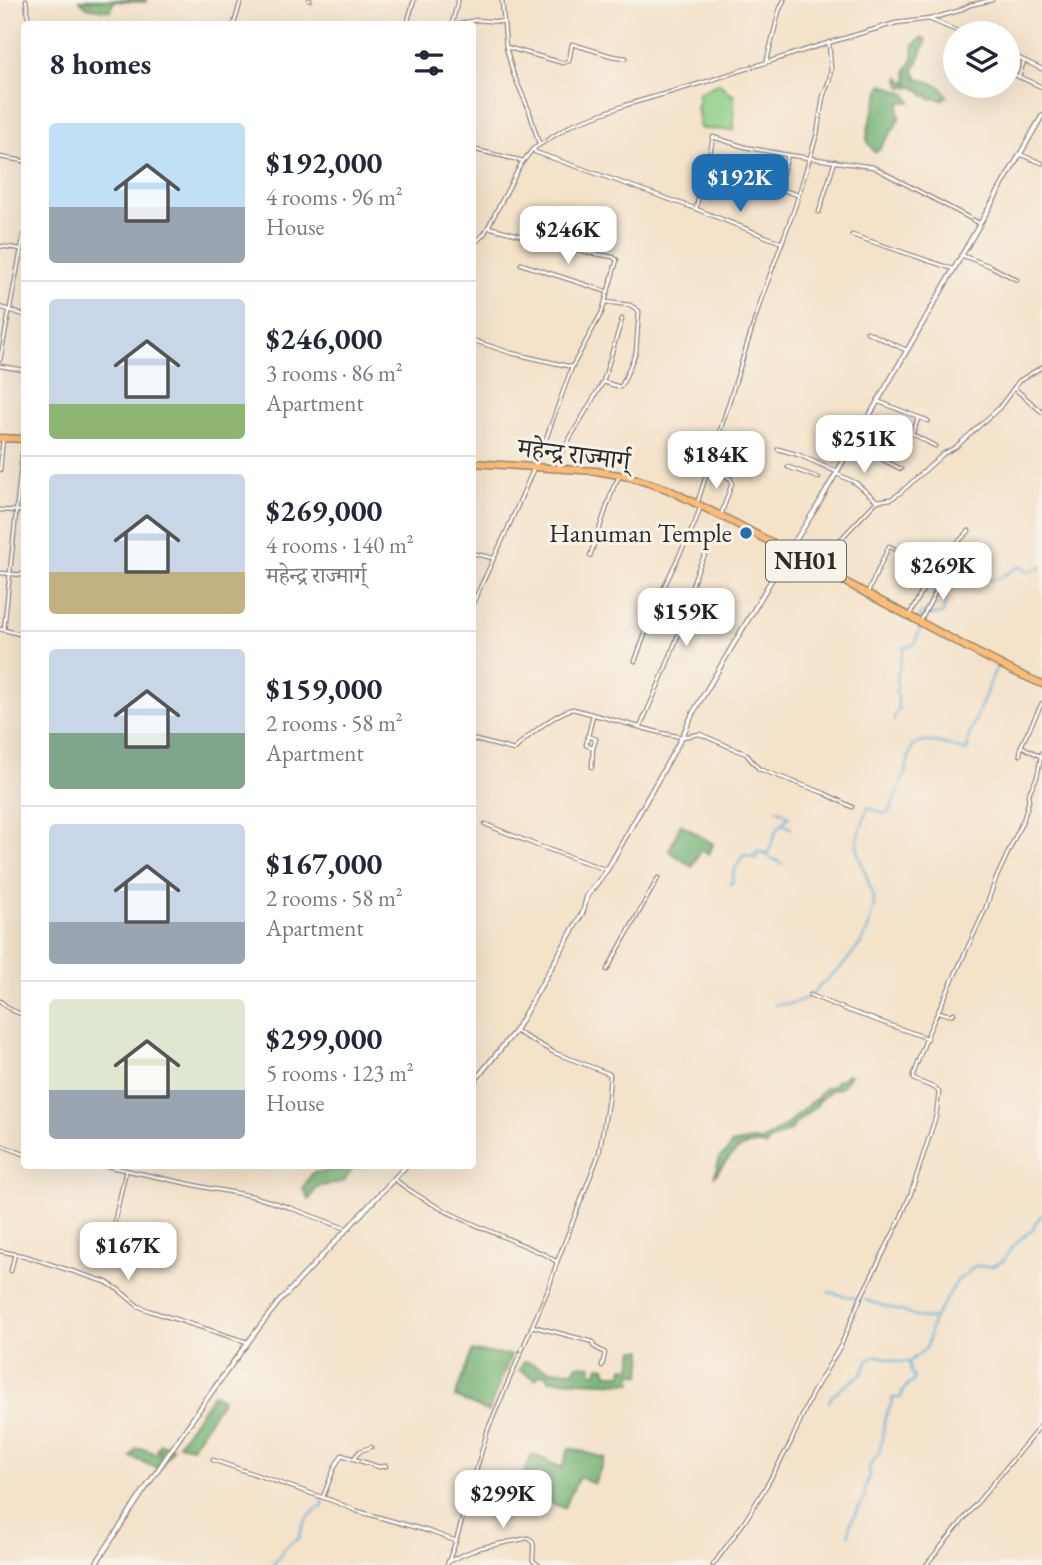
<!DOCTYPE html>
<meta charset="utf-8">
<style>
body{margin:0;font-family:"EB Garamond","Noto Serif Devanagari",serif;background:#f2f2f3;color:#1f2937;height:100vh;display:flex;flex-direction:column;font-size:26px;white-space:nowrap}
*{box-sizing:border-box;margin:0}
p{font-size:23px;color:#747a83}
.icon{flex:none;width:38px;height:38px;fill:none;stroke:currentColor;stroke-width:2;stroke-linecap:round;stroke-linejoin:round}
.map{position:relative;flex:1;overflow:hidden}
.side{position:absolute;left:21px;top:21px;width:455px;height:1148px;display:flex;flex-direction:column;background:#fff;border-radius:7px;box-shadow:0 7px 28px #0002}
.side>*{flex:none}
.fabs{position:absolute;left:943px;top:21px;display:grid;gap:14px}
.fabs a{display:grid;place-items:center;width:77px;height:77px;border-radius:50%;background:#fff;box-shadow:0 7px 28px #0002;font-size:35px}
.price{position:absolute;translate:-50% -60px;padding:0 16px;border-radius:14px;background:#fff;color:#222;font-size:23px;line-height:46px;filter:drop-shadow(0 2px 4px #0008)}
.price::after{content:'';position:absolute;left:50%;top:42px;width:21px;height:16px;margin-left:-10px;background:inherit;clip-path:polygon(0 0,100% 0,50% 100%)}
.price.selected{background:#1f6fb2;color:#fff}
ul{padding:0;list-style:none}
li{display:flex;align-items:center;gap:21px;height:175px;padding:0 28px}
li+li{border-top:2px solid #e0e1e3}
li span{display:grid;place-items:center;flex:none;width:196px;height:140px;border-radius:7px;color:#555}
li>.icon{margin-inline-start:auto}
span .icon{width:84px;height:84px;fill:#fffc;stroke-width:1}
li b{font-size:30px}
h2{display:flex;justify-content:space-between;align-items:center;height:84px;padding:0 28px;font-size:30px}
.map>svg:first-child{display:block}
.green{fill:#8fcf86;stroke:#5d7d58;stroke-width:2}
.forest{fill:#73b273;stroke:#4f6e4f;stroke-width:2}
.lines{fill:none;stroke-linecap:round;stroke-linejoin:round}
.stream{stroke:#5db2d9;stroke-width:2}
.minor-casing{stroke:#90867a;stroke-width:5}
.tertiary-casing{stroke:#90867a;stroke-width:6}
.trunk-casing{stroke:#90867a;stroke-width:9}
.minor{stroke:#fff;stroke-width:2.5}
.tertiary{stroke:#fff;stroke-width:3.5}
.trunk{stroke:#febb71;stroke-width:6}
.poi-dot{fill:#1f6fb2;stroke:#f7f3e8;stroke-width:2.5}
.labels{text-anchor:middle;stroke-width:6;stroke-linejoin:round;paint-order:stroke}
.shield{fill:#f7f3e8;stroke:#686764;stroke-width:2}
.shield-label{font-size:24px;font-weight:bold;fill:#2b2b2b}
.street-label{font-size:26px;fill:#2b2b2b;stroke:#f7f3e8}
.poi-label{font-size:26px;fill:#2b2b2b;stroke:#f7f3e8;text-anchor:end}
</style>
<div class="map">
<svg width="1042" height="1565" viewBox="0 0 1042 1565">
<rect width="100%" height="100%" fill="#f7f3e8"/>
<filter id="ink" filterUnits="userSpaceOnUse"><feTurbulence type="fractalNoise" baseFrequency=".0143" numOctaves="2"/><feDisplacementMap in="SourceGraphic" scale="14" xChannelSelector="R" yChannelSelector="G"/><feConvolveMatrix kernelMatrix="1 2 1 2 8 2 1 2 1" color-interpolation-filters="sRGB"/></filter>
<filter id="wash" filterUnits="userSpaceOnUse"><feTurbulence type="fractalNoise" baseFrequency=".00686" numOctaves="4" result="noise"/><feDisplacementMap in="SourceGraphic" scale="28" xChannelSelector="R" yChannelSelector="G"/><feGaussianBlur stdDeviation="1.57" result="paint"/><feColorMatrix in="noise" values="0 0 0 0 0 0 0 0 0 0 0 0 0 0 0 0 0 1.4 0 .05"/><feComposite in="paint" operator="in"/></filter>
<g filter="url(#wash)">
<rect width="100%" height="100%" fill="#f4e2c9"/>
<!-- green -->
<path class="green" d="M719,83l11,11 4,1v35l-32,-1 -2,-1 -3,-22 3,-6 -3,-6z"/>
<!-- forest -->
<g class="forest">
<path d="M79,0h67v2l-32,-1 -4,10 -23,-4z"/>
<path d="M921,38l5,2 -1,4 -12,29 3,1 1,4c11,4 28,7 30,19h-3l-1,3 -9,-2 -2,1 -3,-1v-3l-5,1c-2,-7 -7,-7 -13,-10l-2,2 -2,-4 -2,4h-3l-3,-8 1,-3 3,4h4l1,-3 -2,-7 7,-12 1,-14z"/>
<path d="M882,84l24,10 5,8h-11l-2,13 2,1c-4,13 -16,25 -23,36h-3l-7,-12 1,-12z"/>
<path d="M681,824l32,20 -4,10 -8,-4 -9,17 -23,-16z"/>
<path d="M848,1074l2,1 -10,13 -9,2 -13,12v2l-24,21 -2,4 -23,12 -3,5c-25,-8 -39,13 -52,31l6,-20 7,-5 4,-8 21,-4 9,1 8,-4 21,-15 21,-20 4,-2 4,-4 2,-4 4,-4 6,-1 6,-7h3z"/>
<path d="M347,1166h18l-12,2 -9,13 -27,6 -8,13 -6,-12 9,-15 31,-4z"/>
<path d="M634,1350h9l-2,25 -9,-2v10l-83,-3 -1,-5 -8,-1 -4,5 -17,-9 6,-9 23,9 26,1 3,-6 15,1v7h5l2,-7 6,1 2,7h15l1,-7 8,1z"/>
<path d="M472,1351l39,4 -23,57 -33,-15z"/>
<path d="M213,1394l10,5 -31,48 -14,-3z"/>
<path d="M160,1444l13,4 -14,21 -28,-12 5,-8h7l17,6 1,-3 -4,-1z"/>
<path d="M569,1448l36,10 -11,26 -15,-7 -15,31 -46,-18 14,-36 30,14z"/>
</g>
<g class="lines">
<!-- stream -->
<g class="stream">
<path d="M917,619l4,-6 16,2 6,-2 6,-29 7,-11 28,6h13l23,-13 7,6 15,-5"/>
<path d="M894,721l1,-7 4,-5 -2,-7 2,-4 -4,-6 3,-8 -2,-3 8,-33 11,-4 5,-15 -2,-5"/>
<path d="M777,809l12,7 -6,7"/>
<path d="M762,853l21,11"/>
<path d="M752,857l4,2 2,-6"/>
<path d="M730,884l2,-1 2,-12 9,-15 2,-1 6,2 1,-2 6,-4 10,2c6,-10 4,-21 14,-29l8,3 1,2"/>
<path d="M774,1005l19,-2 14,-5 36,-33 18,-22 7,-14 6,-24 -2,-13 -14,-39 -1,-14 11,-32 17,7 4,-2 15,-35 8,-31c19,-10 36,0 55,5l2,-15 27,-68"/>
<path d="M828,1292l30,7"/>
<path d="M865,1300l61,19 8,-1"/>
<path d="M930,1331l4,-12 23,-38 18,-15h18l8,-4 3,-2 8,-13 14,-13 7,-4 2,-7 7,-8"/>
<path d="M829,1402l3,-6 6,-5 25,-18 5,-13 8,-5 22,7h11"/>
<path d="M849,1535l1,-11 15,-28v-9l5,-12 -1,-8 11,-16c0,-6 2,-12 3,-18 1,-7 0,-12 3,-18 3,-7 6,-10 7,-17h8c1,-8 4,-13 12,-16l1,-4 -4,-6 -1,-10 18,-15 3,-14"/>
<path d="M273,1565l15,-20 11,-7c4,-15 10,-26 24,-32v-9"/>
</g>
</g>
</g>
<g filter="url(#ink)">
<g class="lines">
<!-- minor casing -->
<g class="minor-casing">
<g id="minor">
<path d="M26,0l3,24"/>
<path d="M309,0h1"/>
<path d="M502,0l4,47 7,26 16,37 10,34"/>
<path d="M929,19l33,14"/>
<path d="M234,24l7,-24"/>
<path d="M407,24l7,-24"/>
<path d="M452,24l6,-24"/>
<path d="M458,24l18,-4 27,2"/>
<path d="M506,47l57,16 6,-2 3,-17 40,12 14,2"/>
<path d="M1008,53l34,16"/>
<path d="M767,60l12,-49 5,-11"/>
<path d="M1008,72l34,15"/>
<path d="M1019,77l5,-16"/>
<path d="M472,149l51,12"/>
<path d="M534,149l1,3 156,55 91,36"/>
<path d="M1019,154l23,9"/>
<path d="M0,157l24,4"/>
<path d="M697,162l101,33"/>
<path d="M708,165l5,-28 32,10 43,8 85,12 106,56"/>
<path d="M778,188l10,-33"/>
<path d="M696,209l9,-45"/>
<path d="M819,212l16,-51"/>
<path d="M852,235l101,34"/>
<path d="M0,246l21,3"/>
<path d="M472,246l13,-13 36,-69 12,-15 40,-25 53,-19 79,-23 116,-37 75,-22 34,-4 28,-8 12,-6 22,-5"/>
<path d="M961,255l29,11 27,14"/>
<path d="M521,264l87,28"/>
<path d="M0,307l24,8"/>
<path d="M867,332l39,18"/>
<path d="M472,340l39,13 61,14"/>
<path d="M0,360l24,-126"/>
<path d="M0,366l24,4"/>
<path d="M603,382l17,5 2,-2 14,-33 3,-41 -9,-6 -25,-3"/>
<path d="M1014,388l28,24"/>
<path d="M877,401l51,20"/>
<path d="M919,417l-7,17 23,12"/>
<path d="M854,445l47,24"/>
<path d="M778,449l21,6 38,17"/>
<path d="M709,467l22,12 1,4 -11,32"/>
<path d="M788,467l31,11"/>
<path d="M560,468l-3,-8 46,-78 19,-63"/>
<path d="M0,470l3,-32"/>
<path d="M837,474l19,9 21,18"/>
<path d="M698,501l64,-204 33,-90 22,-73 6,-37 6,-16 2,-12 -2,-27"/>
<path d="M0,510l24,1"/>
<path d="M472,553l21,5"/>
<path d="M590,556l24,-70 5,-9"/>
<path d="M815,566l62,-65 14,-2 9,-6 43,-39 13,-7 43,-39 20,-27 23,-14"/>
<path d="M0,573l24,2"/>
<path d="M867,594l22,-48 43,24"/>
<path d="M472,605l36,-77 35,-81 29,-80 30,-55 15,-52 -4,-3 -23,-4 -102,-26"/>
<path d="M909,616l24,-45 9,-13 27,-27"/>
<path d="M920,622l26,-50"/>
<path d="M24,623v35"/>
<path d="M0,629l24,6"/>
<path d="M4,630l20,-194"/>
<path d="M635,661l24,-64 36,-74 5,-15"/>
<path d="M593,715l-7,30 7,3"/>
<path d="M640,727c14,-31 28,-62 39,-95 9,-26 12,-53 26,-77"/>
<path d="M587,736l9,3 -3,9 -1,19"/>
<path d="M472,739l42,11c11,-12 43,-38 59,-41l88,24 21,4 18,-3 46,20 13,15 65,24 28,14"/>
<path d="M1020,755l1,-9"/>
<path d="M1040,756l-19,-10 21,-43"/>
<path d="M485,824l51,21 71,25"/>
<path d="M607,970l51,-92"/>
<path d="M810,995l37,15 80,28"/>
<path d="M0,1001l11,9 13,5"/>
<path d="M938,1012l12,3 4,-2"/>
<path d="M0,1145l24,9"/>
<path d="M106,1166l102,22 44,8 36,11 59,22"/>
<path d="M394,1179c45,35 101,53 152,76l11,7"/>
<path d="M113,1228l13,-58"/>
<path d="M0,1251l25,5 81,26 13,8 19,16 12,5 97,31"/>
<path d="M11,1271l4,-17"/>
<path d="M532,1326l61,16v4l12,7 -3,13"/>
<path d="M354,1458l6,-7 11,-4"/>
<path d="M213,1460l120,41 24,10 71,20 28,10"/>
<path d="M323,1497l12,-31 7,-11 37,12 7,-1"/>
<path d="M449,1561l30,-13 49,-10c9,4 4,15 5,23l6,4"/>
<path d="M447,1565l9,-24 32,-112 61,-142 8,-25 42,-108 9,-54 2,-26 -55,-21 -40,-22"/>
<path d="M713,1565l32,-44 22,-36 23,-41 22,-50 29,-49 20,-48 38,-75 12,-29 25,-77 3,-24 -4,-4 -22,-9v-4l16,-44 56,-121 10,-29 29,-63 5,-18 -1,-5 9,-18 5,-25"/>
<path d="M926,1565l116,-141"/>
</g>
</g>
<!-- tertiary casing -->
<g class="tertiary-casing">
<g id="tertiary">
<path d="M472,1084l43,-53 68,-119 4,-16 20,-26 75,-133 11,-24 95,-161 30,-47 224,-389"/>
<path d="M95,1565c58,-89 117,-178 183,-262l128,-137"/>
</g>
</g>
<!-- trunk casing -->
<g class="trunk-casing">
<g id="trunk">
<path d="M0,438l24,1"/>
<path d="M472,463l124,8 34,6 37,12 68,34 239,128 39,20 29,13"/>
</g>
</g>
<!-- minor -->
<use href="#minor" class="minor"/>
<!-- tertiary -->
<use href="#tertiary" class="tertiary"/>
<!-- trunk -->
<use href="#trunk" class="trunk"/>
</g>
</g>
<!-- markers -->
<circle class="poi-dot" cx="746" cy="533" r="7"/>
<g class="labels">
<!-- shield labels -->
<rect class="shield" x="766" y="540.5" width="80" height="41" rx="5"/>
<g class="shield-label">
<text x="806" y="569">NH01</text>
</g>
<!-- street labels -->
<g class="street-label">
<text transform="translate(574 454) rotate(7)" y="9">महेन्द्र राज्मार्ग्</text>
</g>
<!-- poi labels -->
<g class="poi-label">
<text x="732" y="542">Hanuman Temple</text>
</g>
</g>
</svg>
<div class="fabs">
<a><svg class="icon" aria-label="layers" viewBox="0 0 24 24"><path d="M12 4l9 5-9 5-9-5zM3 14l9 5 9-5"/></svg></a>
</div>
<b class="price selected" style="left:740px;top:214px">$192K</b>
<b class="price" style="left:568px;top:266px">$246K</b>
<b class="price" style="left:864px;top:475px">$251K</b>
<b class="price" style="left:716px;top:491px">$184K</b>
<b class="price" style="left:943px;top:602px">$269K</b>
<b class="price" style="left:686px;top:648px">$159K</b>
<b class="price" style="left:128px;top:1282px">$167K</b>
<b class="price" style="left:503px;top:1530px">$299K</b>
<section class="side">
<h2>8 homes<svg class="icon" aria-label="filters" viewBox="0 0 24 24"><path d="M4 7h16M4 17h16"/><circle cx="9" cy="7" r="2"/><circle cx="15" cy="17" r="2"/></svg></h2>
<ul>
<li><span style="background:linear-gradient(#bfe0f5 60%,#9aa5b1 0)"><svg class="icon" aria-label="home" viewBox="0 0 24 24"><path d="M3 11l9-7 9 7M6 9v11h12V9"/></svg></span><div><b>$192,000</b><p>4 rooms · 96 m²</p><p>House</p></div></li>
<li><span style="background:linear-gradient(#c9d6e8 75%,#8fb573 0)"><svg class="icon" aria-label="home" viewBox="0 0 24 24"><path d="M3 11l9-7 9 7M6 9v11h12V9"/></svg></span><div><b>$246,000</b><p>3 rooms · 86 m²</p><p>Apartment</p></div></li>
<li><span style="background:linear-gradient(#c9d6e8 70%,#c2b280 0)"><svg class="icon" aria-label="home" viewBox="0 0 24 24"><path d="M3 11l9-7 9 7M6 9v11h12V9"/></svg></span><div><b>$269,000</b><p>4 rooms · 140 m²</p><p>महेन्द्र राज्मार्ग्</p></div></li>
<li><span style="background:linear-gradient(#c9d6e8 60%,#7fa58c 0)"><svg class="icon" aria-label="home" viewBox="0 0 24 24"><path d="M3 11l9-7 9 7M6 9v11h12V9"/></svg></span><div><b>$159,000</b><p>2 rooms · 58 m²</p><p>Apartment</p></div></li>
<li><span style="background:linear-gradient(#c9d6e8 70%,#9aa5b1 0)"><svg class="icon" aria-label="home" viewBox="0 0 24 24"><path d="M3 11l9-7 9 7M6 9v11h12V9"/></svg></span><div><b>$167,000</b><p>2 rooms · 58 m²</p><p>Apartment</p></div></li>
<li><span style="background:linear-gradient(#dfe7d0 65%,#9aa5b1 0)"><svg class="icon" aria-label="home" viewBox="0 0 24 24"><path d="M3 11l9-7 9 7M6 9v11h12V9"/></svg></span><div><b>$299,000</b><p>5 rooms · 123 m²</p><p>House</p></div></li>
</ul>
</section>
</div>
